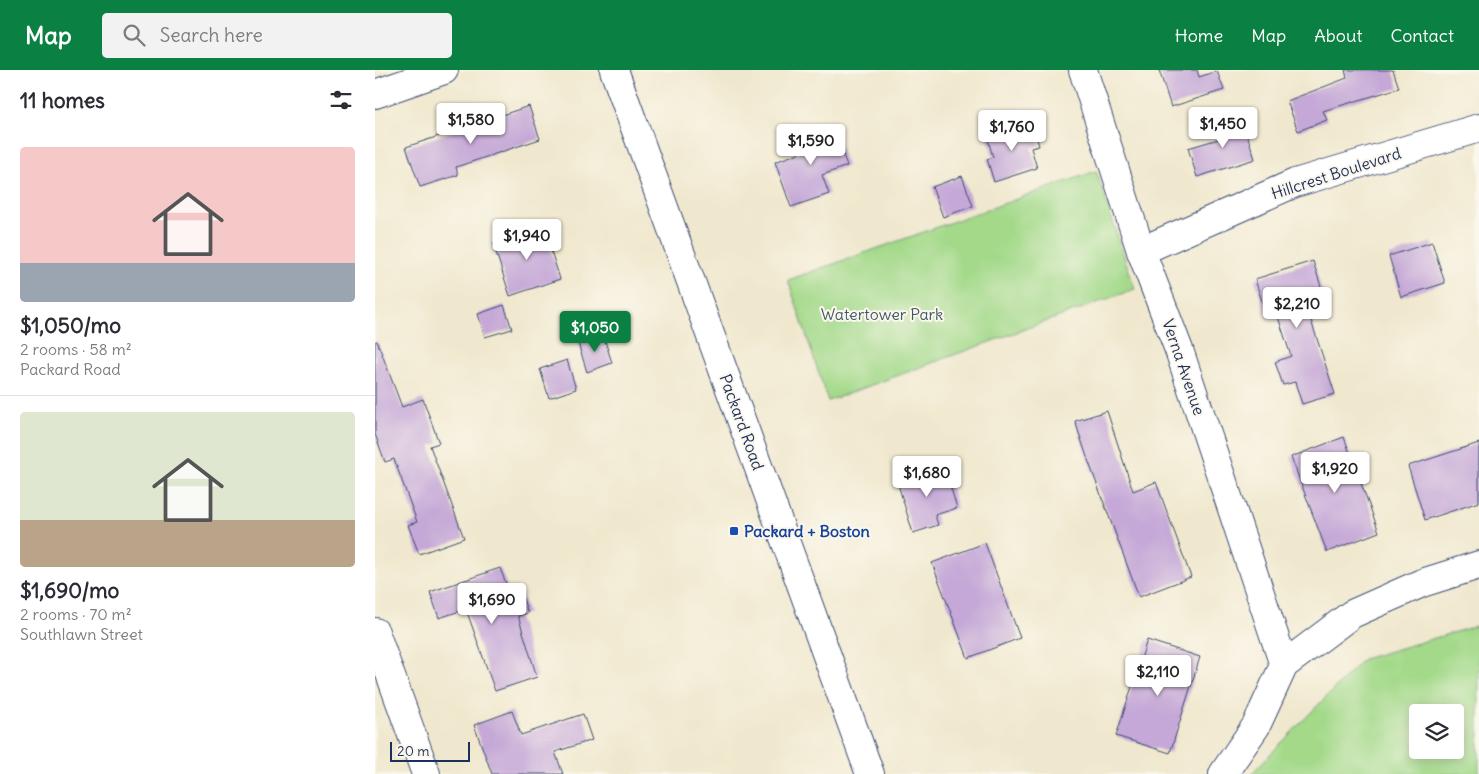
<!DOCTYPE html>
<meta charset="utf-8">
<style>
body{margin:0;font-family:Delius,sans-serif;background:#f2f2f3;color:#2b2b33;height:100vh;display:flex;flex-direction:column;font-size:19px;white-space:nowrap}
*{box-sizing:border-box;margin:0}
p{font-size:16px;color:#7c7c81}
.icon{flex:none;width:28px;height:28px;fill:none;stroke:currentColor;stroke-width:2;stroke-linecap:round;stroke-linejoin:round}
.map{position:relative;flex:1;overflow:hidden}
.sheet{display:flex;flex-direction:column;background:#fff;width:375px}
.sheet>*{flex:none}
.buttons{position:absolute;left:1034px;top:634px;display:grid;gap:10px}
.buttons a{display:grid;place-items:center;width:55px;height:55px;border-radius:5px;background:#fff;box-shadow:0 2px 12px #0003;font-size:25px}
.scale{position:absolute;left:15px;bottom:12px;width:80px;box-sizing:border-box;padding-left:5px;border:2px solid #1b2f5e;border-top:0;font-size:14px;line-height:18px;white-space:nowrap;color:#1b2f5e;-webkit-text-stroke:4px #fbf7ec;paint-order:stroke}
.price{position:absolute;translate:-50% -42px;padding:0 11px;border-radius:5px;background:#fff;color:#222;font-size:16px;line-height:32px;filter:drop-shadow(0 1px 2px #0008)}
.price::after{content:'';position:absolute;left:50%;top:30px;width:15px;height:11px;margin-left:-8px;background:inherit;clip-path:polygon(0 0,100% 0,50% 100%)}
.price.selected{background:#0b8043;color:#fff}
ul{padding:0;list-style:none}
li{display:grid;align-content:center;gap:10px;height:265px;padding:0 20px}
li+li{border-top:1px solid #e1e1e2}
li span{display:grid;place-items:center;height:155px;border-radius:5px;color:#555}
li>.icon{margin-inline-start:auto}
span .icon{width:90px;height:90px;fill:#fffc;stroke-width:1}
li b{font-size:21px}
h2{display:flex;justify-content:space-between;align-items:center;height:60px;padding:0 20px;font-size:21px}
header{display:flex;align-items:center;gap:30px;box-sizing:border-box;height:70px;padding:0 25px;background:#0b8043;color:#fff}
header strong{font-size:24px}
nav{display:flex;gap:28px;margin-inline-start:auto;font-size:18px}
.search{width:350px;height:45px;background:#f2f2f3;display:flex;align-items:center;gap:12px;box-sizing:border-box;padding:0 18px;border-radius:5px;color:#7c7c81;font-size:19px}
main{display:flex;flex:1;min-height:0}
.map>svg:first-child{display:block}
.green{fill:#a3d989;stroke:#5f8474;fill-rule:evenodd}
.building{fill:#c5a8d7}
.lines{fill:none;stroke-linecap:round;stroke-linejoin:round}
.street-casing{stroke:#3b4b6f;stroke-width:30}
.secondary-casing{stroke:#3b4b6f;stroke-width:30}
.street{stroke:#fff;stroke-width:28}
.secondary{stroke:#fff;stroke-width:28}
.transit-dot{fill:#1a4fb4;stroke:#fbf7ec;stroke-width:2}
.labels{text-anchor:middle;stroke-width:4;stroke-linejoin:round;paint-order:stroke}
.street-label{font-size:16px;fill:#1b2f5e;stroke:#fbf7ec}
.park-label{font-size:16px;fill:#3d5a69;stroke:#fbf7ec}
.transit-label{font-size:16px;font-weight:bold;fill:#164399;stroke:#fbf7ec;text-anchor:start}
</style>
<header>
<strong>Map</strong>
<div class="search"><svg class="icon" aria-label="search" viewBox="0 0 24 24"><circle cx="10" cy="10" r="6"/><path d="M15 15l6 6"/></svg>Search here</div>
<nav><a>Home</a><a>Map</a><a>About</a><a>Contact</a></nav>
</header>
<main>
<section class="sheet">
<h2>11 homes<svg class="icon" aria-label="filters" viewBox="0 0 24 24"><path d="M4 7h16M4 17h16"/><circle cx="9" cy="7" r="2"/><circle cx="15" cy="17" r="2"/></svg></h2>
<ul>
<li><span style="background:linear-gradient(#f6c9c9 75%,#9aa5b1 0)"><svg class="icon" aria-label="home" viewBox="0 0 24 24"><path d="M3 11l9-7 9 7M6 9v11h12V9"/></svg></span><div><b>$1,050/mo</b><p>2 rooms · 58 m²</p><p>Packard Road</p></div></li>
<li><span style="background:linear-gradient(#dfe7d0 70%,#b9a48a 0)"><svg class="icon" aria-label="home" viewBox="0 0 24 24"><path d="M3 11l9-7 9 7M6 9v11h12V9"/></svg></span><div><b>$1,690/mo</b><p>2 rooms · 70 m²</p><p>Southlawn Street</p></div></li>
</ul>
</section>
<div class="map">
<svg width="1104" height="704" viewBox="0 0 1104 704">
<rect width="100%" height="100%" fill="#fbf7ec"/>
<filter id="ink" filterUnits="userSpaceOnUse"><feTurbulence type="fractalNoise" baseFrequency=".02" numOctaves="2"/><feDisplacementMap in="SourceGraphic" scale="10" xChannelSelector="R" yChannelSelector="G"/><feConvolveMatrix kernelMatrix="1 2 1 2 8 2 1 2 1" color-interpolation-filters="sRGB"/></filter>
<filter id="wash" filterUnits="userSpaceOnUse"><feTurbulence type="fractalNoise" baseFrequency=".0096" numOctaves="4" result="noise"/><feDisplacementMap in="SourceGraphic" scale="20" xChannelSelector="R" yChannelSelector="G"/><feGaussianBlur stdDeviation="1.12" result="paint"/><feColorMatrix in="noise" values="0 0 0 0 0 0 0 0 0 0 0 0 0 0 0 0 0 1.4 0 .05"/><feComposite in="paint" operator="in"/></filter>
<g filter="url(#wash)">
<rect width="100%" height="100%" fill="#f0e8ce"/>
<!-- green -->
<g class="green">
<path d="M721,101l39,118 -307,112 -40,-121z"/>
<path d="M1104,555v149h-228l112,-115zM1042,642h38v38h-38z"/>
</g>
<g id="blocks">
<!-- building -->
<g class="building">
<path d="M784,0h38l2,7 18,-6 7,19 -53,17z"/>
<path d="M970,0h48l6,18 -76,23 4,9 -29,11 -11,-30 60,-23z"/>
<path d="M154,36l11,33 -84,28 2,8 -38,12 -14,-40z"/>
<path d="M866,46l14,43 -58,18 -9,-29 34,-10 -5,-15z"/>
<path d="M657,52l7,24 -8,2 6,20 -43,14 -7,-23 6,-2 -6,-21z"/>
<path d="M458,56l14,40 -25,9 7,19 -38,13 -16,-45 24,-9 -5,-13z"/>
<path d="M587,106l11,30 -30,11 -11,-30z"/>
<path d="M168,156l17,53 -50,17 -17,-53z"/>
<path d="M1057,172l13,41 -44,14 -12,-41z"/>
<path d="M938,191l10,32 -19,6 31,95 -33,10 -7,-22 -12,3 -8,-23 16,-6 -14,-42 -10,4 -12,-39z"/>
<path d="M129,235l8,24 -27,8 -7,-23z"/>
<path d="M228,264l9,29 -25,9 -9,-29z"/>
<path d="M2,271l25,66 21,-8 16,44 -9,3 34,92 -45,16 -11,-29 9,-3 -23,-63 -9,3 -10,-28v-92z"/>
<path d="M192,290l9,29 -27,9 -9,-29z"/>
<path d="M732,341l26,80 23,-9 35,95 -52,20 -51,-137 -13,-39z"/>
<path d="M969,367l35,95 -52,20 -36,-95z"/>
<path d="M1104,373v59l-54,18 -17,-54z"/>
<path d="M569,396l13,42 -22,7 3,10 -25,8 -16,-52z"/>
<path d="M610,473l35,95 -52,20 -36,-95z"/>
<path d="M125,498l10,26 10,-3 8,22 -10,3 19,61 -42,14 -29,-82 -27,9 -9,-26z"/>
<path d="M772,570l53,17 -30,96 -54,-17z"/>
<path d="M137,641l9,24 62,-21 9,26 -37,12 8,22h-71l-18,-49z"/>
</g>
</g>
</g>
<g filter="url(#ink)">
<use href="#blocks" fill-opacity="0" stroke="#3b4b6f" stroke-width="1"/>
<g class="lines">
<!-- street casing -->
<g class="street-casing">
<g id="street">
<path d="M708,0l58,181 38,99 105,315"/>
<path d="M0,24l69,-24"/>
<path d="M766,181l154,-68 184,-55"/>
<path d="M0,562l51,142"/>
<path d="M848,704l33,-48 28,-61 68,-51 70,-31 57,-18"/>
</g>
</g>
<!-- secondary casing -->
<g class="secondary-casing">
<path id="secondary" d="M239,0l256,704"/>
</g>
<!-- street -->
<use href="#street" class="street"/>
<!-- secondary -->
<use href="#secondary" class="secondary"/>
</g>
</g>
<!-- markers -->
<rect class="transit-dot" x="354" y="456" width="10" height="10" rx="2.5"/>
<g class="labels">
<!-- street labels -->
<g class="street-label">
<text transform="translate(961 103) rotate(-18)" y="6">Hillcrest Boulevard</text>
<text transform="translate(809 297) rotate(71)" y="6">Verna Avenue</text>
<text transform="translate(367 352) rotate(70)" y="6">Packard Road</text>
</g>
<!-- park labels -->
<g class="park-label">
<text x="507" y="250">Watertower Park</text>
</g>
<!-- transit labels -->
<g class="transit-label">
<text x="369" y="467">Packard + Boston</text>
</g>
</g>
</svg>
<div class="buttons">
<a><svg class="icon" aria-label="layers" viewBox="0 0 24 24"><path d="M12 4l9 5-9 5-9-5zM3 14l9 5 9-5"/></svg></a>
</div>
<div class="scale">20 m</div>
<b class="price" style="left:96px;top:75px">$1,580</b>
<b class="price" style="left:848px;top:79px">$1,450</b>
<b class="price" style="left:637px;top:82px">$1,760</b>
<b class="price" style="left:436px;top:96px">$1,590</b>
<b class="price" style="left:152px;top:191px">$1,940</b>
<b class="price" style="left:922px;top:259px">$2,210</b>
<b class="price selected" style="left:220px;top:283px">$1,050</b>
<b class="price" style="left:960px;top:424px">$1,920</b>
<b class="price" style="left:552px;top:428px">$1,680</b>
<b class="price" style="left:117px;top:555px">$1,690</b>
<b class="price" style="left:783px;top:627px">$2,110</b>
</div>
</main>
